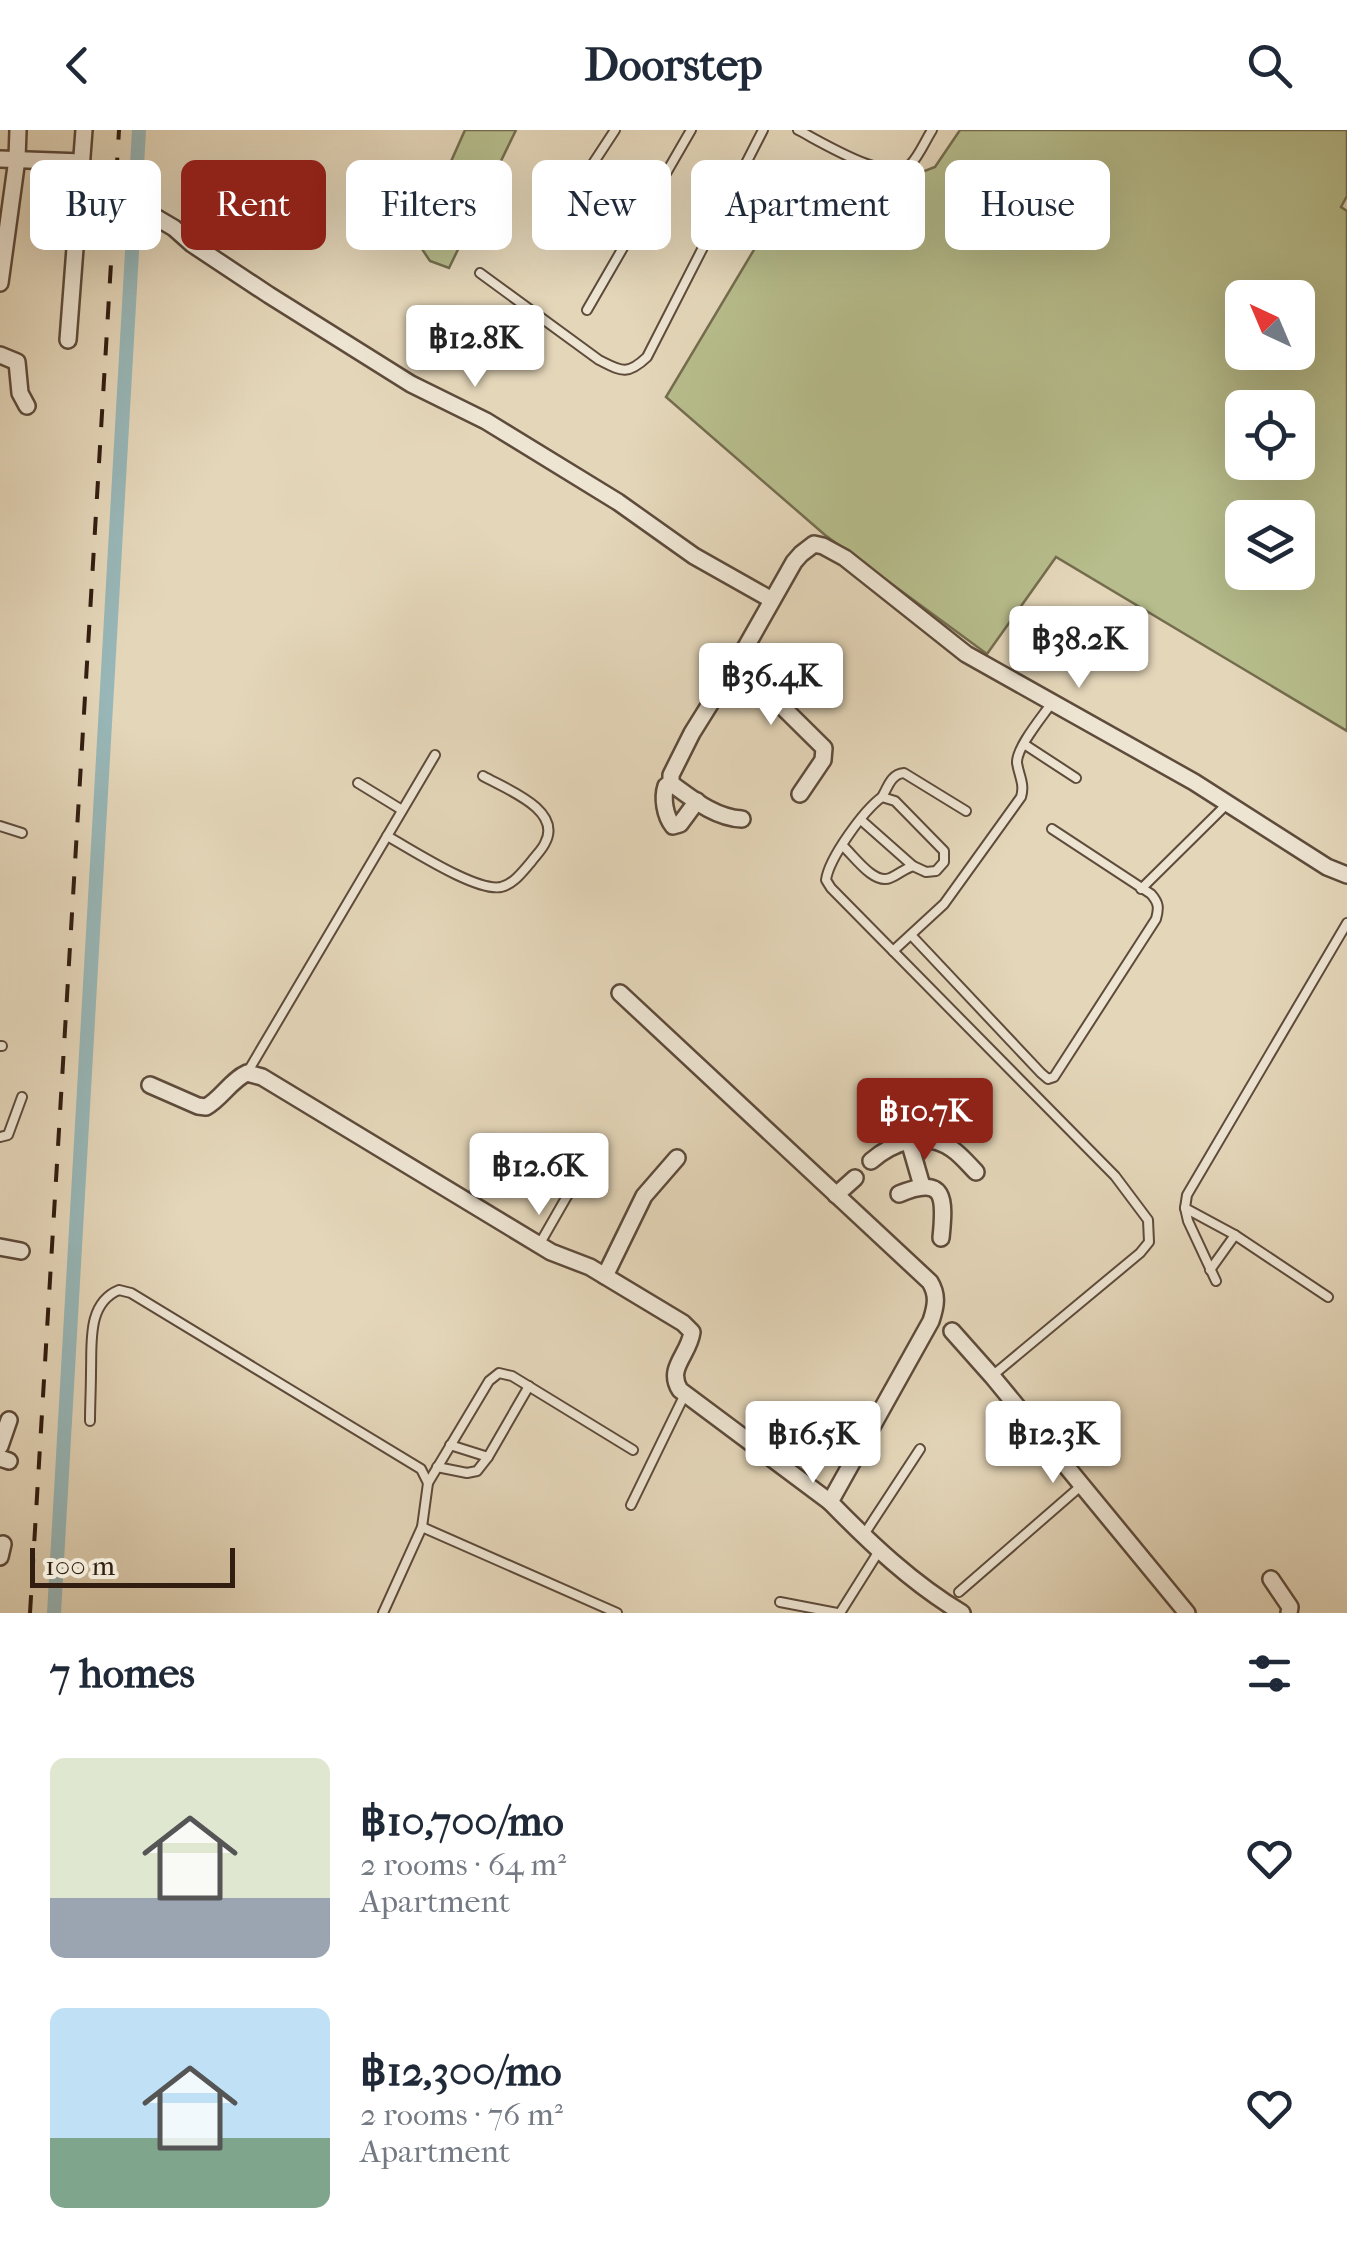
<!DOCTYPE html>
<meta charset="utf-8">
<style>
body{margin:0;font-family:"IM FELL French Canon",serif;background:#f2f2f3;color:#1f2937;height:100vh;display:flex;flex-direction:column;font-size:38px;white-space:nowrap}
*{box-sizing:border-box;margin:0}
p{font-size:32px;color:#747a83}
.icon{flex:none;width:55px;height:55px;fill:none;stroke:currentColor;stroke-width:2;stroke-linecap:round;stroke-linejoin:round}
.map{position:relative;height:1483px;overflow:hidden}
.sheet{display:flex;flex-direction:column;background:#fff;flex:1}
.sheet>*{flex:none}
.hud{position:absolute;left:30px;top:30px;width:1288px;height:90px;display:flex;gap:20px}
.needle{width:65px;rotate:316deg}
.tools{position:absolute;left:1225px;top:150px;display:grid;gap:20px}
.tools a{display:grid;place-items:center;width:90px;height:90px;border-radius:15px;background:#fff;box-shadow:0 10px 40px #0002;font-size:50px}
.scale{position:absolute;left:30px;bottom:25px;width:205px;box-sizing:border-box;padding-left:10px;border:5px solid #321d11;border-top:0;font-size:28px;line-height:35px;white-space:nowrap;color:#321d11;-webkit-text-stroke:8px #ede4d2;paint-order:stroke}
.price{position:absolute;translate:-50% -85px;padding:0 22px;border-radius:10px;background:#fff;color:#222;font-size:32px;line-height:65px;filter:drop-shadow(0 2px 5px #0008)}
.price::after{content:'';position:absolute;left:50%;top:60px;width:30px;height:22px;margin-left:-15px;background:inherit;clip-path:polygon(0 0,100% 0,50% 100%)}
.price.on{background:#8f2418;color:#fff}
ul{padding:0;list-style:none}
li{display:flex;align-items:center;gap:30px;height:250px;padding:0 50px}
li span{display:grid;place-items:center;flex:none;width:280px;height:200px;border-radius:15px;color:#555}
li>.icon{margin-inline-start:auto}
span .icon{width:120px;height:120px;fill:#fffc;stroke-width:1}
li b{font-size:42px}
h2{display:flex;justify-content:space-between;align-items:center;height:120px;padding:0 50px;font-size:42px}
.pill{padding:0 35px;border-radius:15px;background:#fff;box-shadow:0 10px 40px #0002;font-size:35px;line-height:90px}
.pill.on{background:#8f2418;color:#fff}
header{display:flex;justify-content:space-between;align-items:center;height:130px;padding:0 50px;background:#fff;font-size:45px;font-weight:700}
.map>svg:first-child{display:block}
.green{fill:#b7bd8c;stroke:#746d4e;stroke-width:2.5;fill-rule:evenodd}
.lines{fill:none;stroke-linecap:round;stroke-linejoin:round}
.canal{stroke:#98b7b8;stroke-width:14}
.lane-casing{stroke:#5e4b3b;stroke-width:12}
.street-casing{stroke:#5e4b3b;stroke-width:20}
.lane{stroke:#ede4d2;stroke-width:8}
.street{stroke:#ede4d2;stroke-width:15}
.rail{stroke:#321d11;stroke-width:4;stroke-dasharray:18 18;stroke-linecap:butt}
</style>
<header><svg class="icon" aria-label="back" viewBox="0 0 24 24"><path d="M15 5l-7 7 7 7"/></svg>Doorstep<svg class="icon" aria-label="search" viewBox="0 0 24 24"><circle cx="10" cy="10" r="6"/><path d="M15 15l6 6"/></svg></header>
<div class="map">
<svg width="1347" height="1483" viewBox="0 0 1347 1483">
<rect width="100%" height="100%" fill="#e4d6b9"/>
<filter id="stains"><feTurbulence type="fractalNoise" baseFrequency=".002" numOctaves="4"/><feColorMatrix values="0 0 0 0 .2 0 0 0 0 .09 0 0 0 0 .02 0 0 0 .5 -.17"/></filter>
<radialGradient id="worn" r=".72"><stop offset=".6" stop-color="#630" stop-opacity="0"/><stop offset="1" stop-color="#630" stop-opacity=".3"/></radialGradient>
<!-- green -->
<g class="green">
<path d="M465,0h51l-67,138 -19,-7 -14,-21z"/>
<path d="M960,0h387v66l-6,11 6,4v520l-291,-174 -69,97 -162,-119 -159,-138 98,-164 32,14 25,-22 36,-56 26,10h21l31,-12zM1242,168h56v54h-56zM1242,278h56v54h-56zM1242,388h56v54h-56z"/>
</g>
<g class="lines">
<!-- canal -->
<path class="canal" d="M54,1483l85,-1483"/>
<!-- lane casing -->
<g class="lane-casing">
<g id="lane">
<path d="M798,0c22,11 92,55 112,35 9,-9 15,-24 22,-35"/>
<path d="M575,61l40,-61"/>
<path d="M480,143l119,87c22,11 28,16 48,-3l116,-227"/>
<path d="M587,180l104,-180"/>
<path d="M1024,614l52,34"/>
<path d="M358,653l44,27"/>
<path d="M882,667c6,-10 9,-23 22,-24l62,38"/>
<path d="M861,690l52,46"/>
<path d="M0,696l22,7"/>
<path d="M387,706c24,13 89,56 114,51 13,-3 22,-16 30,-25 4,-6 11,-12 14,-19 18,-33 -39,-54 -62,-67"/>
<path d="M843,716c11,10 31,39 47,32 8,-3 14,-9 23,-12l13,6 10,-1 8,-9v-11l-49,-50 -13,-4c-18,13 -53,61 -56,83l5,8 284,288 33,44 1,22 -9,11 -148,123"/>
<path d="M1141,759l86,-85"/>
<path d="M911,805l130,138 7,6 6,-2 102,-158c3,-11 3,-16 -5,-25l-99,-65"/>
<path d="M893,821l51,-47 77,-107c4,-13 -2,-21 -4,-34 -1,-15 25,-46 34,-59"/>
<path d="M0,916h2"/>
<path d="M247,943l188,-318"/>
<path d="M0,1007l8,-2 14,-38"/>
<path d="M1185,1078l3,13 28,60"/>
<path d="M539,1115l55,-96"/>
<path d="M1210,1140l25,-35"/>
<path d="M1328,1167l-93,-62 -50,-27 2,-13 160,-272"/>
<path d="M90,1291c0,-16 1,-33 1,-50 1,-28 -4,-68 28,-81l12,3 290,176 7,14 -6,44"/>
<path d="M829,1294l33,24"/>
<path d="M450,1315l38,12"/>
<path d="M437,1337l30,6 10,-2 11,-14 41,-71"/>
<path d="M428,1353l61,-102 10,-8 13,3 121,74"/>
<path d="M631,1375l54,-111"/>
<path d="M863,1406l57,-87"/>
<path d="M959,1462l123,-107"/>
<path d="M780,1472l57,11"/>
<path d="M383,1483l39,-86 195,86"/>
<path d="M840,1483l39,-62"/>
</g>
</g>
<!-- street casing -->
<g class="street-casing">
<g id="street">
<path d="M0,29l82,3"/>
<path d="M157,88l17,10 18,16 77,51 142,89 75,37 132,81 76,54 78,44"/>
<path d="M0,153l17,-124 1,-29"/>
<path d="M68,210l16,-210"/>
<path d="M0,225l17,7 3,31 7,13"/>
<path d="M737,532l87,86 -1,12 -23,34"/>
<path d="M671,653l-5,3c-4,12 -1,30 7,40l7,-2 17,-23"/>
<path d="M742,689c-25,-1 -47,-18 -66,-32l-5,-4v-8l21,-42 55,-88 47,-83 7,-8 13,-10 9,2 22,12 121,96 228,128 133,85 20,8"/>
<path d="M620,863l310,289c8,13 6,24 1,39l-101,181c40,41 82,81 132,111"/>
<path d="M150,955l48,21 8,1c16,-9 25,-27 41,-34l15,4 289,175 39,15 93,56 9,9c-3,23 -26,36 -12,58l150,112"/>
<path d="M909,1011l13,45"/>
<path d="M871,1031c22,-19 55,-31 81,-12 9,6 16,15 24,23"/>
<path d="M899,1064c47,-20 46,5 42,44"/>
<path d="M836,1065l19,-17"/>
<path d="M0,1117l21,4"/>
<path d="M605,1146l39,-80 33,-38"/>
<path d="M952,1201l40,45 195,237"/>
<path d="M0,1316l9,-26"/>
<path d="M0,1328l9,3"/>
<path d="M0,1427l3,-13"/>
<path d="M1271,1449l19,28 -1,6"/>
</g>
</g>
<!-- lane -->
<use href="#lane" class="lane"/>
<!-- street -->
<use href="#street" class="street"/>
<!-- rail -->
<path class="rail" d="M30,1483l89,-1483"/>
</g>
<rect width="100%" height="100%" filter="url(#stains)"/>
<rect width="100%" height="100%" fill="url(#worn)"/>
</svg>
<div class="tools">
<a><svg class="needle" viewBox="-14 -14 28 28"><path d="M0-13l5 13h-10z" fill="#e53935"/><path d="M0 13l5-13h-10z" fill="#747a83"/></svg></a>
<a><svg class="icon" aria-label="locate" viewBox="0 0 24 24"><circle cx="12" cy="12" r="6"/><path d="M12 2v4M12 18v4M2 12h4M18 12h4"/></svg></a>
<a><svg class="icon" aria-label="layers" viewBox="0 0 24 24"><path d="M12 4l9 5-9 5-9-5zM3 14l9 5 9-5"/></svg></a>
</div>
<div class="scale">100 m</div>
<b class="price" style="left:475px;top:260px">฿12.8K</b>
<b class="price" style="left:1079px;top:561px">฿38.2K</b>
<b class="price" style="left:771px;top:598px">฿36.4K</b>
<b class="price on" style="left:925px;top:1033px">฿10.7K</b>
<b class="price" style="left:539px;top:1088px">฿12.6K</b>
<b class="price" style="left:813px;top:1356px">฿16.5K</b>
<b class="price" style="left:1053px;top:1356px">฿12.3K</b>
<div class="hud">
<a class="pill">Buy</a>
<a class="pill on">Rent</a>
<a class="pill">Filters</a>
<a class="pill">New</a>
<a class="pill">Apartment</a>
<a class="pill">House</a>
</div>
</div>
<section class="sheet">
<h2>7 homes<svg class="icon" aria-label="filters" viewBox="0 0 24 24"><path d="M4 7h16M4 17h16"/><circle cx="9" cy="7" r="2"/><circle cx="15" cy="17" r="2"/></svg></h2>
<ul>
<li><span style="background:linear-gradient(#dfe7d0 70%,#9aa5b1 0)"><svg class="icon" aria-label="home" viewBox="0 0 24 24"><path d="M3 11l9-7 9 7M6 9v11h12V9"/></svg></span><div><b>฿10,700/mo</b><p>2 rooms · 64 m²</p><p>Apartment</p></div><svg class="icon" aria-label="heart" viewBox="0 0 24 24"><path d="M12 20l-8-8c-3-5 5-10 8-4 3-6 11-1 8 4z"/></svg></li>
<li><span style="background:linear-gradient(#bfe0f5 65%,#7fa58c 0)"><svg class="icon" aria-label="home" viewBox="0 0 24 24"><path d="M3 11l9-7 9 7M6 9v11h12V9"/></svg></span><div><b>฿12,300/mo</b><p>2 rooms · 76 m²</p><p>Apartment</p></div><svg class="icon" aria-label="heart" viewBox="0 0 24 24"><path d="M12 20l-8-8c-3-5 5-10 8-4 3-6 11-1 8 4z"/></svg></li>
</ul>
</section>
